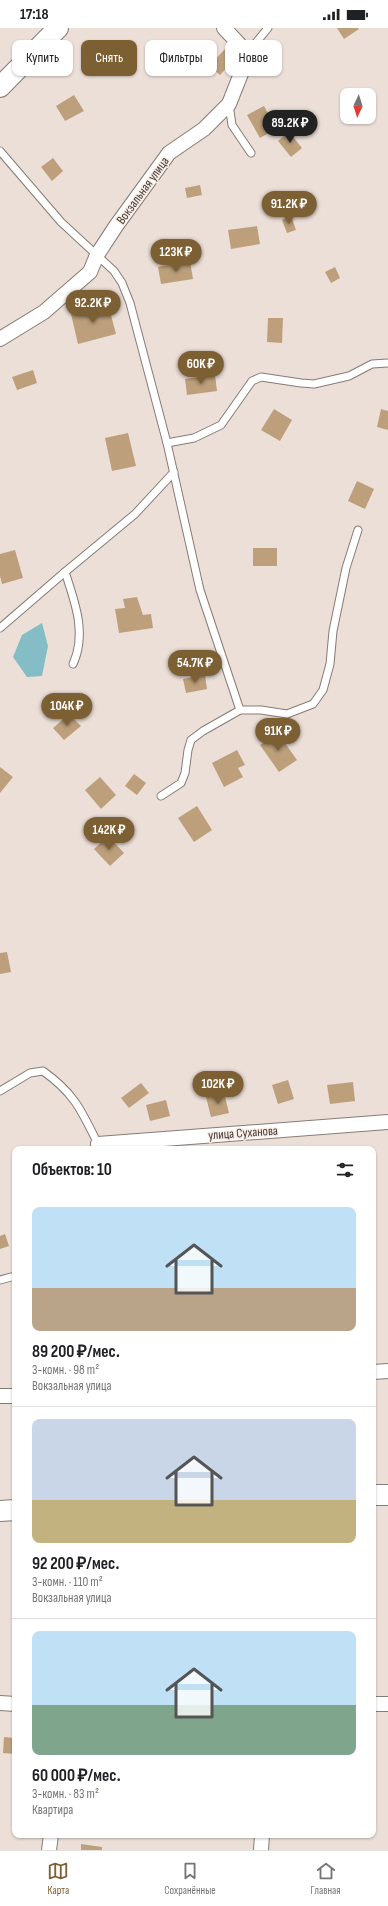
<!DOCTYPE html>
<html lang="ru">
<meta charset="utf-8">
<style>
body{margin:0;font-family:"Sofia Sans Condensed",sans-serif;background:#f2f2f2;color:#202124;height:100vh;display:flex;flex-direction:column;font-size:15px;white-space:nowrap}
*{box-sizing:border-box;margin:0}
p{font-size:13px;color:#757577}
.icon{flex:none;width:22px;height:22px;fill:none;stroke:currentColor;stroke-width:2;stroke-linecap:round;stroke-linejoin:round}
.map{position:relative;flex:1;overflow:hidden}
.side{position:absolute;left:12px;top:1118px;width:364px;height:692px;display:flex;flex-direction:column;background:#fff;border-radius:8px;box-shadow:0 1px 3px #0004}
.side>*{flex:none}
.guide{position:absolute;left:12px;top:12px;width:364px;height:36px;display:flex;gap:8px}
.needle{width:26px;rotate:184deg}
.tools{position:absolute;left:340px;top:60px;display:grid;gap:8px}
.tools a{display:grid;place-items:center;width:36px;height:36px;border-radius:8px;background:#fff;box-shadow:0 1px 3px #0004;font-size:20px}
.price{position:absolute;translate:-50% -34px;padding:0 9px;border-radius:14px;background:#7c5f33;color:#fff;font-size:13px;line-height:26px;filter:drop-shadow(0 1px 2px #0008)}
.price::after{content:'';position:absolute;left:50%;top:24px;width:12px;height:9px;margin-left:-6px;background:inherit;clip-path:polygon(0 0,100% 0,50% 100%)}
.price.on{background:#222;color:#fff}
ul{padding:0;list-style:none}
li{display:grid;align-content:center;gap:8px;height:212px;padding:0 20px}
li+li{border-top:1px solid #e0e0e0}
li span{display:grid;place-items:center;height:124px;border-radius:8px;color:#555}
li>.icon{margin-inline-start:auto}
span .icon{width:72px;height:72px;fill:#fffc;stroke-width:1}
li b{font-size:17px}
h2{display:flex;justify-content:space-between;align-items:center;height:48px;padding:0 20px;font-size:17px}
.pill{padding:0 14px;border-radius:8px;background:#fff;box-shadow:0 1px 3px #0004;font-size:14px;line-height:36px}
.pill.on{background:#7c5f33;color:#fff}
.status{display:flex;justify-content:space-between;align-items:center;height:28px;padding:0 20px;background:#fff;direction:ltr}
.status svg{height:11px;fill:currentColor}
.tabs{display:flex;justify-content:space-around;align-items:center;height:56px;border-top:1px solid #e0e0e0;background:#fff;font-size:11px;color:#757577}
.tabs a{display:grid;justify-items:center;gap:2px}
.tabs .on{color:#7c5f33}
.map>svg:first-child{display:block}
.water{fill:#84bdc6}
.building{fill:#bd9f7b}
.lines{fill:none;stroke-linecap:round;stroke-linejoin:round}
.service-casing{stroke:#877c75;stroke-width:9}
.minor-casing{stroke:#877c75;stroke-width:16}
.secondary-casing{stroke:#877c75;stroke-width:22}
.service{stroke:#fff;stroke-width:7}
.minor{stroke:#fff;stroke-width:14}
.secondary{stroke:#fff;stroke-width:20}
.labels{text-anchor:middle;stroke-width:3;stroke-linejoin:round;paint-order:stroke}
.street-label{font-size:13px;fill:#403b38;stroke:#f9ece5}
</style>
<div class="status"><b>17:18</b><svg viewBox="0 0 49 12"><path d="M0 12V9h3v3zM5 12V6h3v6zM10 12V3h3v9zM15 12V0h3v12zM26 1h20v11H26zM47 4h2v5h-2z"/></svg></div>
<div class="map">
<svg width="388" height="1822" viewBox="0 0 388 1822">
<rect width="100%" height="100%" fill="#ecdfd8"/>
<!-- water -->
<path class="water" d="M42,595l6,23 -6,30 -15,1 -14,-20 9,-22z"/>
<!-- building -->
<g class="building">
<path d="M337,0h21l1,1 -15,10z"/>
<path d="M225,21l10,10 -15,16 -11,-9z"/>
<path d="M74,67l10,16 -19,10 -9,-15z"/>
<path d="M264,78l12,23 -16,9 -13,-23z"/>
<path d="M289,104l13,16 -11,9 -13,-16z"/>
<path d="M53,130l10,13 -11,10 -11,-14z"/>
<path d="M200,157l2,10 -15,3 -2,-10z"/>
<path d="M291,188l5,14 -9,3 -5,-13z"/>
<path d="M257,198l3,18 -29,5 -3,-19z"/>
<path d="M190,233l3,18 -32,5 -3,-17z"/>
<path d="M335,239l5,11 -9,5 -6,-11z"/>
<path d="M108,276l8,30 -38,10 -7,-30z"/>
<path d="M268,290h15l-1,25 -15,-1z"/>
<path d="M33,342l4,13 -20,7 -5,-13z"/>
<path d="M215,347l2,16 -30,4 -2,-16z"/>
<path d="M274,381l18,11 -12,21 -19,-11z"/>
<path d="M381,381l7,2v19l-11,-3z"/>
<path d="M128,405l8,33 -24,5 -7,-33z"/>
<path d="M357,453l17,8 -9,20 -17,-8z"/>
<rect x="253" y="520" width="24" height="18"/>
<path d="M15,522l8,28 -21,6 -2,-8v-22z"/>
<path d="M137,569l6,18 8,-1 2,14 -34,5 -4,-24 10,-1 -2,-9z"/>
<path d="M205,647l2,14 -21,4 -3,-14z"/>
<path d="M69,686l12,12 -17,14 -11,-12z"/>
<path d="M278,705l19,27 -18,12 -19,-27z"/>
<path d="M237,722l8,15 -7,3 5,9 -19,10 -12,-24z"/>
<path d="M0,739l13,10 -13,16z"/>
<path d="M134,746l12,9 -9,12 -12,-9z"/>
<path d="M100,749l16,18 -15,14 -16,-19z"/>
<path d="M197,778l15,24 -18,12 -16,-24z"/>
<path d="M108,808l16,17 -14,13 -16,-17z"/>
<path d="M7,924l4,20 -11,2v-21z"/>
<path d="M288,1052l6,19 -16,5 -6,-19z"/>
<path d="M353,1054l2,19 -25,3 -3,-19z"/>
<path d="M141,1055l8,10 -20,15 -8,-10z"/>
<path d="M224,1065l5,20 -18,4 -5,-20z"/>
<path d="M166,1072l4,16 -20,5 -4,-16z"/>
<path d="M5,1206l4,12 -9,3v-13z"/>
<path d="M4,1709l11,1v16l-12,-1z"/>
<path d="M81,1816l21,3v3h-21z"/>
</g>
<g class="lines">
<!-- service casing -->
<g class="service-casing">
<g id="service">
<path d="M245,28l23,-28"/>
<path d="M229,76l3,21 19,28"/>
<path d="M0,123l61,71 53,49 8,12 8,20 37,140 33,147 40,120"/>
<path d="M167,415l27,-5 27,-13 31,-44 9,-4 40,6 13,1 35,-8 23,-12 16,-1"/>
<path d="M65,544c10,30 22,62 8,92"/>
<path d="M0,600l65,-56 70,-58 39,-42"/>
<path d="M161,768l20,-13 4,-10 3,-23 3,-10 12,-9 37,-21h21l26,4 26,-10 10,-14 7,-26 3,-33 13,-63 12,-38"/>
<path d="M0,1063l30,-18 13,-2c32,23 38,39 55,73"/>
<path d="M0,1252l15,-4"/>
</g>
</g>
<!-- minor casing -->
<g class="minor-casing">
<g id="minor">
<path d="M0,311l44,-27 46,-40 7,-17 19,-29 53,-73 35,-24 25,-25 15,-38 1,-10 -6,-12 -15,-16"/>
<path d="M99,1121l-1,-5 290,-22"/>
<path d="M373,1344l15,-1"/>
<path d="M0,1368h15"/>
<path d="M0,1675l15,1"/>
<path d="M373,1676h15"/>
<path d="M49,1822l2,-15"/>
<path d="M261,1822l1,-15"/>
</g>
</g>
<!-- secondary casing -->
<g class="secondary-casing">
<g id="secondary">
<path d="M0,59l58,-59"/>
<path d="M373,1467h15"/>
<path d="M0,1483l15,-1"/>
</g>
</g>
<!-- service -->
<use href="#service" class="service"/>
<!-- minor -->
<use href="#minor" class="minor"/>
<!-- secondary -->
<use href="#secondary" class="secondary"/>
</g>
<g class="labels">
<!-- street labels -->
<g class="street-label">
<text transform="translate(142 162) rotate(-54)" y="5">Вокзальная улица</text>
<text transform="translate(243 1104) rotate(-4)" y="5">улица Суханова</text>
</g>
</g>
</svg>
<div class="tools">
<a><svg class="needle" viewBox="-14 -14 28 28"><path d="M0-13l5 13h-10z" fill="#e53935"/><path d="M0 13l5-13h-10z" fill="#757577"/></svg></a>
</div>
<b class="price on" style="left:290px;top:116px">89.2K ₽</b>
<b class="price" style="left:289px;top:197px">91.2K ₽</b>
<b class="price" style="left:176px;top:245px">123K ₽</b>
<b class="price" style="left:93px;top:296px">92.2K ₽</b>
<b class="price" style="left:201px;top:357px">60K ₽</b>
<b class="price" style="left:195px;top:656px">54.7K ₽</b>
<b class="price" style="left:67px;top:699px">104K ₽</b>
<b class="price" style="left:278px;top:724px">91K ₽</b>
<b class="price" style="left:109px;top:823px">142K ₽</b>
<b class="price" style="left:218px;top:1077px">102K ₽</b>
<div class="guide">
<a class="pill">Купить</a>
<a class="pill on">Снять</a>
<a class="pill">Фильтры</a>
<a class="pill">Новое</a>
</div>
<section class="side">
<h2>Объектов: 10<svg class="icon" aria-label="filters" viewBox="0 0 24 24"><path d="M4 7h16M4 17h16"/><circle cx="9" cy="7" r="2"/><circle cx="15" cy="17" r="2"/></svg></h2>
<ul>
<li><span style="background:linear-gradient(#bfe0f5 65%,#b9a48a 0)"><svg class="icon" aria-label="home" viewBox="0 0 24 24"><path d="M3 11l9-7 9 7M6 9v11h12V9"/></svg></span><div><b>89 200 ₽/мес.</b><p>3-комн. · 98 m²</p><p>Вокзальная улица</p></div></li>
<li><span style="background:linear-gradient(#c9d6e8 65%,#c2b280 0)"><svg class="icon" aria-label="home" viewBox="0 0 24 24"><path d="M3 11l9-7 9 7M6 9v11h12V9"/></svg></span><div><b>92 200 ₽/мес.</b><p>3-комн. · 110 m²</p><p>Вокзальная улица</p></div></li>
<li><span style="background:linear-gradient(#bfe0f5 60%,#7fa58c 0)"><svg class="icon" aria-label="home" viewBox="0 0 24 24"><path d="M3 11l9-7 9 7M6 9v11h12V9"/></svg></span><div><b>60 000 ₽/мес.</b><p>3-комн. · 83 m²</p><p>Квартира</p></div></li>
</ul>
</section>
</div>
<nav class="tabs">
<a class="on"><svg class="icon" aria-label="map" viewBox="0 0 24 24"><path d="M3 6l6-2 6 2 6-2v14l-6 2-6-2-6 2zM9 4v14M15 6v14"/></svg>Карта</a>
<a><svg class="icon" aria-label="saved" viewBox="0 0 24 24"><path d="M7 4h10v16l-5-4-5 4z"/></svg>Сохранённые</a>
<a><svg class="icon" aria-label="home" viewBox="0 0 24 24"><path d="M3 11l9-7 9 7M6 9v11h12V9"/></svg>Главная</a>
</nav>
